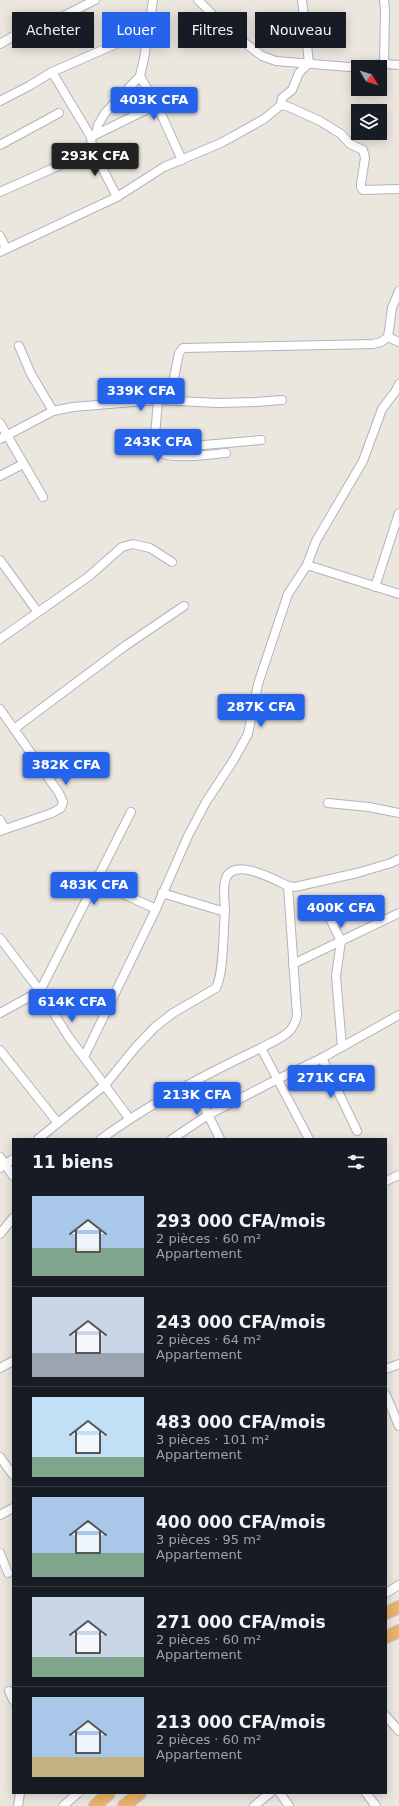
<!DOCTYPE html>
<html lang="fr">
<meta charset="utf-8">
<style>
body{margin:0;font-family:"DejaVu Sans",sans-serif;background:#20242c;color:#f1f3f6;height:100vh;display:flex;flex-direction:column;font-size:15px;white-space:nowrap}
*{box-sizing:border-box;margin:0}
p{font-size:13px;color:#9ea1a6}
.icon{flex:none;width:22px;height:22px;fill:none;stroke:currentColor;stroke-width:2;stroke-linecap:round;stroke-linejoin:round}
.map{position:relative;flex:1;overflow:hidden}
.side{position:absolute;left:12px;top:1138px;width:375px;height:656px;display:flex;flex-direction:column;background:#171b24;border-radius:0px;box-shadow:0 2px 10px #0003}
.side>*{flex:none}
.guide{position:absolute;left:12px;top:12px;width:375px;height:36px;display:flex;gap:8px}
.needle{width:26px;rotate:128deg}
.buttons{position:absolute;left:351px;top:60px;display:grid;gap:8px}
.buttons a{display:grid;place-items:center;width:36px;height:36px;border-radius:0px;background:#171b24;box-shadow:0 2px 10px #0003;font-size:20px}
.price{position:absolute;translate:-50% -34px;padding:0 9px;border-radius:4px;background:#2563eb;color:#fff;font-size:13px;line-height:26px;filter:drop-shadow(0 1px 2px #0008)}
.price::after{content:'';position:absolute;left:50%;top:24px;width:12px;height:9px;margin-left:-6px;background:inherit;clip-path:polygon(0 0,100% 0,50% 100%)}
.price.active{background:#222;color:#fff}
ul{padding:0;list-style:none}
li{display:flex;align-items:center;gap:12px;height:100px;padding:0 20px}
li+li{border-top:1px solid #363941}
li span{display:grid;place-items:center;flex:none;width:112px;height:80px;border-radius:0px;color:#555}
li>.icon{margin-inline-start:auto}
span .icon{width:48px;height:48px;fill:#fffc;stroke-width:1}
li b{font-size:17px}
h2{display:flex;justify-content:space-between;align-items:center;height:48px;padding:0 20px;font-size:17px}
.pill{padding:0 14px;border-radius:0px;background:#171b24;box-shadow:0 2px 10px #0003;font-size:14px;line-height:36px}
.pill.active{background:#2563eb;color:#fff}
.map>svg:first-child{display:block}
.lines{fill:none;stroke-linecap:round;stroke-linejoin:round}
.minor-casing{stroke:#b2b3bd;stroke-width:10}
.highway-casing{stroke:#c4c4c4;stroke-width:14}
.minor{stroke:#fff;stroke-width:8}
.highway{stroke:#ebb26a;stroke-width:12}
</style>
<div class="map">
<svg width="399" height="1806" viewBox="0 0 399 1806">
<rect width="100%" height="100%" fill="#ebe7df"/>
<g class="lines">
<!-- minor casing -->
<g class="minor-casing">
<g id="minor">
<path d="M198,0l29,29 35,27 14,5 73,6 35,-3 15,1"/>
<path d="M384,0l1,11 -1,53"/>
<path d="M0,44l17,-10 23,-6 55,-28"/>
<path d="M52,72l39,65"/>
<path d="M140,76l22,40 20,44"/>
<path d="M0,101l29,-15 23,-14 96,-42"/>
<path d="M281,105l8,2 31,14 21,13 9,10 13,6 2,8 -4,26v3l2,3 36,-1"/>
<path d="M96,134l2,-9 7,-12 35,-37 4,-17 9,-59"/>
<path d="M0,145l59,-32"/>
<path d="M92,148l25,49"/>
<path d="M0,192l67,-30 25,-14 -1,-11 65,-32"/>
<path d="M0,236l6,12"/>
<path d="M0,252l117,-55 47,-30 57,-24 43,-24 17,-14 1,-7 10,-8 7,-17 10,-10 -7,-63"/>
<path d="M388,337l4,-29 7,-17"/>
<path d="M388,337l11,5"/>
<path d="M19,346l12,28 22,37"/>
<path d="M0,423l43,74"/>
<path d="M0,439l53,-28 20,-4 85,-7 60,3 38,-1 26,-2"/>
<path d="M156,445l13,3 92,-8"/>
<path d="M226,453c-14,1 -59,8 -68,-2l-3,-15 3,-36 14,-12 7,-35 4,-5 190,-4 8,-2 7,-5"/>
<path d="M0,476l23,-12"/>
<path d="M0,560l37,51"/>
<path d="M307,565l92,29"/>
<path d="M375,587l24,-74"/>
<path d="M0,639l88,-62 34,-30 11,-3 17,4 22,14"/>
<path d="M0,709l59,84 4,9 -2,6 -9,5 -52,18"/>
<path d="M14,729l111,-83 59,-40"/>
<path d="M328,803l41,4 30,6"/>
<path d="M0,820l5,9"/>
<path d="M95,881l61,28"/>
<path d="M288,886l9,129c-3,20 -20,24 -36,33l48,91"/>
<path d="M162,893l63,19c0,-10 -3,-24 1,-34 9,-21 49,2 62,8l7,1 62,-14 34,-10 8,-4"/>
<path d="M322,902l19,39 -5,35 6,71"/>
<path d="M0,938l40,53 28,45 61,82"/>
<path d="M293,964l106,-51"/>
<path d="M0,1013l40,-22 91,-179"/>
<path d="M0,1050l58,73"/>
<path d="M84,1057l72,-148 32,-73 18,-34 27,-41 15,-27 10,-50 30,-90 19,-29 9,-24 47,-80 19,-52 13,-17 4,-8"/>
<path d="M322,1058l35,73"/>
<path d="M193,1084l27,55"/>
<path d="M38,1139l67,-54 30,-37 20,-21 18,-14 43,-25c8,-15 7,-57 9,-76"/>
<path d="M101,1139c49,-36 105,-65 160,-91"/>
<path d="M172,1139l36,-24 70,-36 44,-21 77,-43"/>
<path d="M0,1157l13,19"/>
<path d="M0,1168l13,-9"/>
<path d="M386,1181l13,-6"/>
<path d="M0,1234l13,-16"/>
<path d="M0,1368l13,-7"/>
<path d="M386,1369l13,-5"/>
<path d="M386,1395l13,31"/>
<path d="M0,1457l13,18"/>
<path d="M0,1515l13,-7"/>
<path d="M0,1553l8,20"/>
<path d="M386,1593l13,-8"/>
<path d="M9,1691l4,9"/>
<path d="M386,1716l13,15"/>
<path d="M280,1793l9,13"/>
<path d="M366,1793l10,13"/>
<path d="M18,1806l2,-13"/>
<path d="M63,1806l15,-13"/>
<path d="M254,1806l16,-13"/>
</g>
</g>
<!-- highway casing -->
<g class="highway-casing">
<g id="highway">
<path d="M386,1613l13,-6"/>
<path d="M386,1637l13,-6"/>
<path d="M95,1806l14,-13"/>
<path d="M124,1806l16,-13"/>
</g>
</g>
<!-- minor -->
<use href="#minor" class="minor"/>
<!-- highway -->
<use href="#highway" class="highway"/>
</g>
</svg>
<div class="buttons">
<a><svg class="needle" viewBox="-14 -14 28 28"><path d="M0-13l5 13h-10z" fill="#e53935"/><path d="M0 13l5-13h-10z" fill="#9ea1a6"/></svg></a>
<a><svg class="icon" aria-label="layers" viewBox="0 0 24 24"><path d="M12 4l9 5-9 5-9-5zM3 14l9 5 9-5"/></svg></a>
</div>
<b class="price" style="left:154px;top:121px">403K CFA</b>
<b class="price active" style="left:95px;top:177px">293K CFA</b>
<b class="price" style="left:141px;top:412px">339K CFA</b>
<b class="price" style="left:158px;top:463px">243K CFA</b>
<b class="price" style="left:261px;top:728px">287K CFA</b>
<b class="price" style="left:66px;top:786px">382K CFA</b>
<b class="price" style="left:94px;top:906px">483K CFA</b>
<b class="price" style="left:341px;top:929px">400K CFA</b>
<b class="price" style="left:72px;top:1023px">614K CFA</b>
<b class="price" style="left:331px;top:1099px">271K CFA</b>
<b class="price" style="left:197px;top:1116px">213K CFA</b>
<div class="guide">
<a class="pill">Acheter</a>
<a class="pill active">Louer</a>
<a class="pill">Filtres</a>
<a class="pill">Nouveau</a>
</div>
<section class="side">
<h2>11 biens<svg class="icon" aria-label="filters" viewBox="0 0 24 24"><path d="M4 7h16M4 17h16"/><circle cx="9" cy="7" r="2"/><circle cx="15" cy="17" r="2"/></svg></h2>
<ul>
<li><span style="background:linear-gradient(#a9c7e8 65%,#7fa58c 0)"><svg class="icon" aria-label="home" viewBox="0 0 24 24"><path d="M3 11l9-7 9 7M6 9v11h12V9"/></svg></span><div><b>293 000 CFA/mois</b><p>2 pièces · 60 m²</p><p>Appartement</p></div></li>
<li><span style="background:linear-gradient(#c9d6e8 70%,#9aa5b1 0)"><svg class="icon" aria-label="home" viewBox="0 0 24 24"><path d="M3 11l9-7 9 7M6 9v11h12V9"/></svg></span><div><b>243 000 CFA/mois</b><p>2 pièces · 64 m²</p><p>Appartement</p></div></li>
<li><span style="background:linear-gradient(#bfe0f5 75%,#7fa58c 0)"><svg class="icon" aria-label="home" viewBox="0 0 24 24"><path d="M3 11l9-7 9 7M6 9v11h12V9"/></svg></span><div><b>483 000 CFA/mois</b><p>3 pièces · 101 m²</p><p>Appartement</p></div></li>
<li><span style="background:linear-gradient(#a9c7e8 70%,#7fa58c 0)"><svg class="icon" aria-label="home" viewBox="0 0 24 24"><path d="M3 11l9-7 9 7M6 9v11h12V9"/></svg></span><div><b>400 000 CFA/mois</b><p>3 pièces · 95 m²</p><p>Appartement</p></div></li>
<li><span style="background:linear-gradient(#c9d6e8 75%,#7fa58c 0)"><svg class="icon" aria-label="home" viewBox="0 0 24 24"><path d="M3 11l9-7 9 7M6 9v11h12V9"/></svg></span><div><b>271 000 CFA/mois</b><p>2 pièces · 60 m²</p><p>Appartement</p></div></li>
<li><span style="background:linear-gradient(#a9c7e8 75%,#c2b280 0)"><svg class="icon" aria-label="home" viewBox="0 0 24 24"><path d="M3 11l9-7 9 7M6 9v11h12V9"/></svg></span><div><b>213 000 CFA/mois</b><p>2 pièces · 60 m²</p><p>Appartement</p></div></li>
</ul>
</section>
</div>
